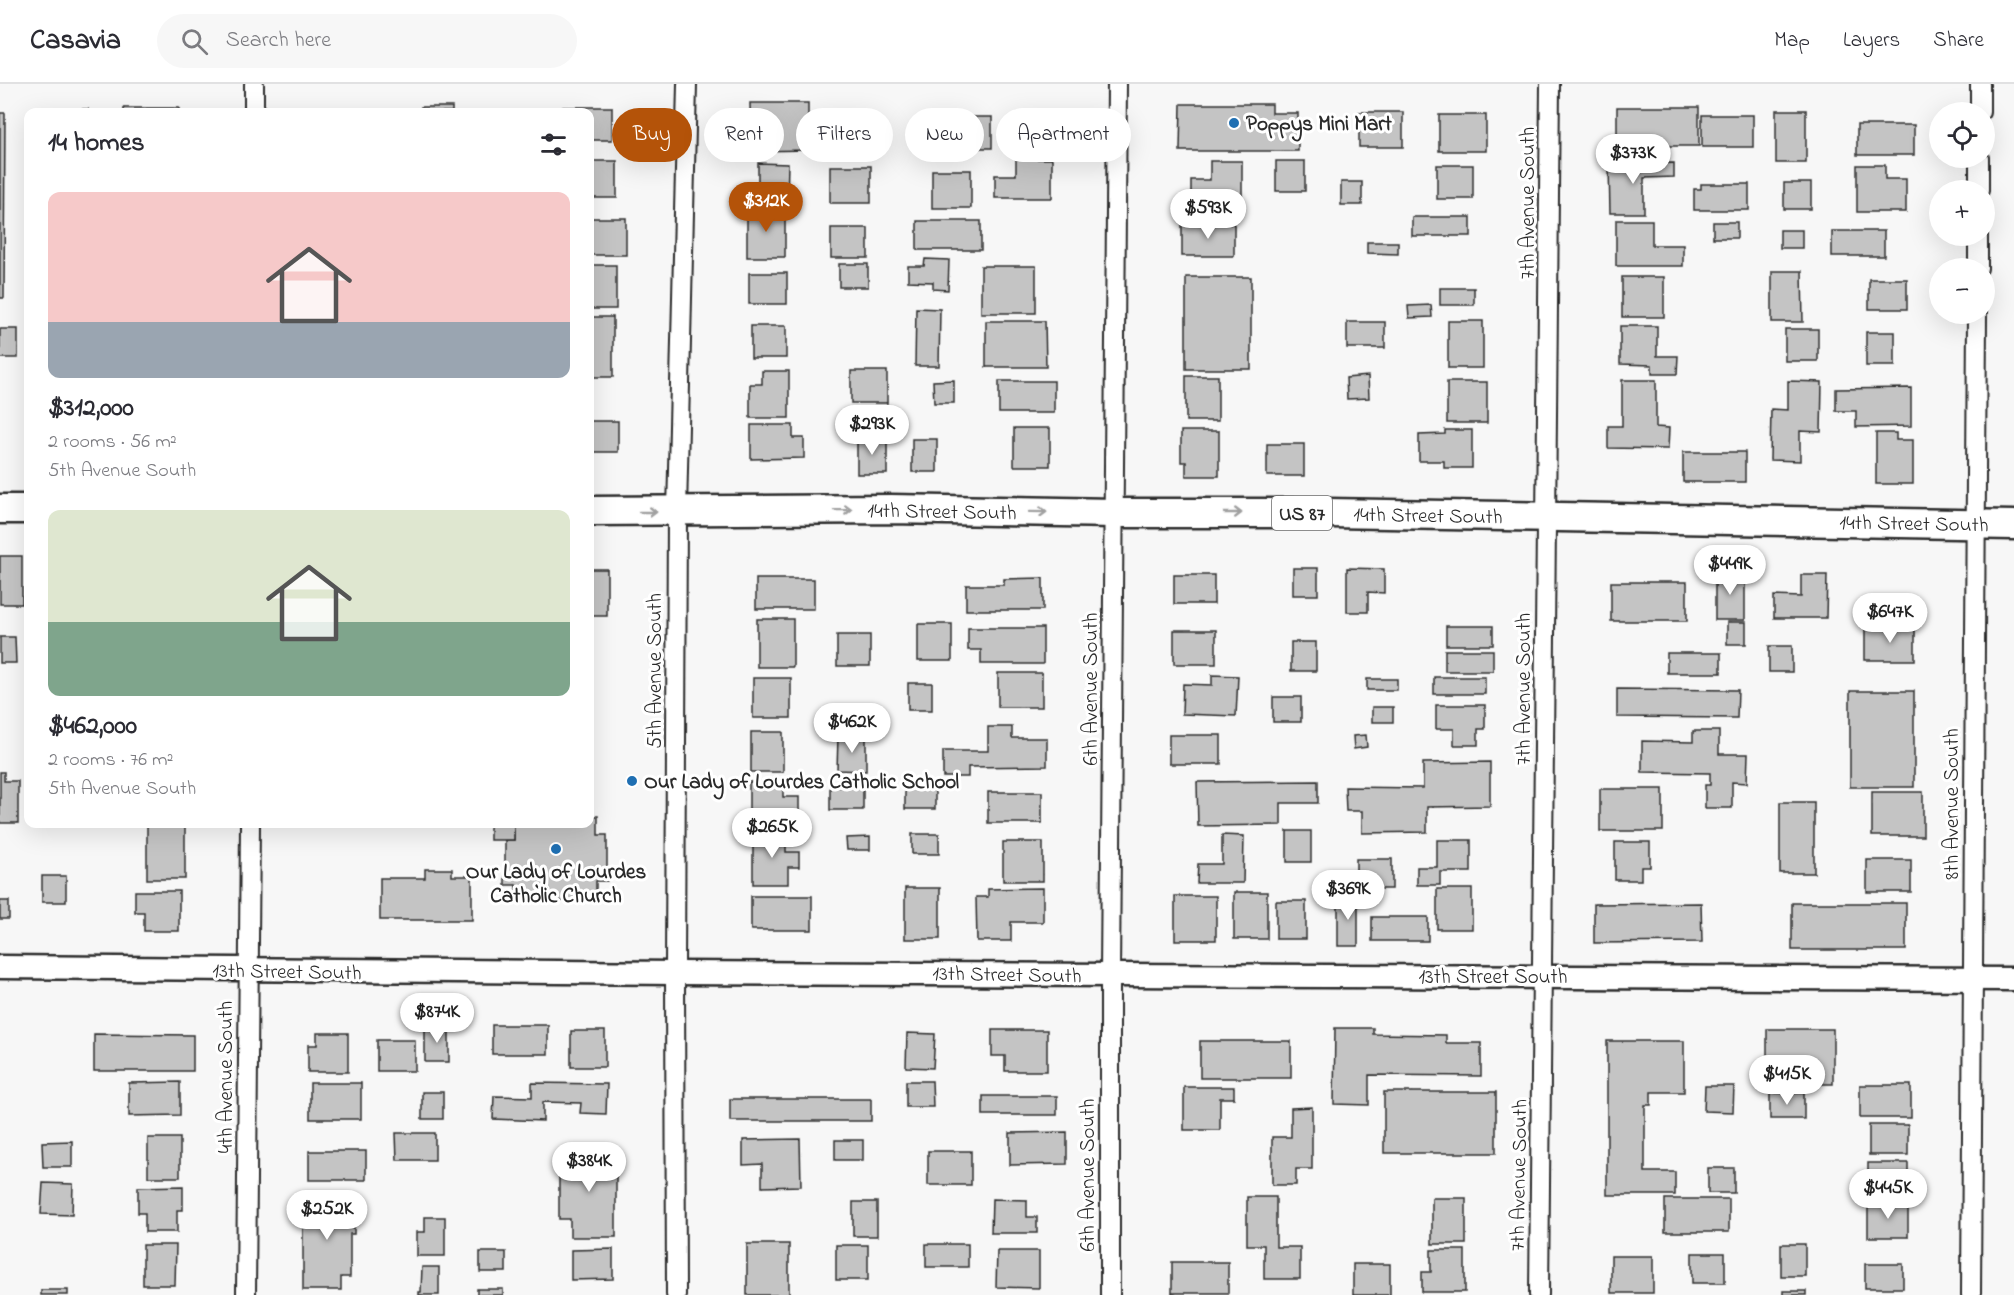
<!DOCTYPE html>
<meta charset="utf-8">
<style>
body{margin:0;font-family:"Indie Flower",sans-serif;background:#f7f7f7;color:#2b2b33;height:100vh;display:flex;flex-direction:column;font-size:22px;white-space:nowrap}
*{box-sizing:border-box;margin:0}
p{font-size:20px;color:#7c7c81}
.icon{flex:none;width:33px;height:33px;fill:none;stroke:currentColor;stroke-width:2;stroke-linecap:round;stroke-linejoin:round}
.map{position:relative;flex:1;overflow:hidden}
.panel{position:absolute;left:24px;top:24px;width:570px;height:720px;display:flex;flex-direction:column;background:#fff;border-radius:12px;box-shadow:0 6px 24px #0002}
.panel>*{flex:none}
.guide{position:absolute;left:612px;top:24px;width:570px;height:54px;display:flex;gap:12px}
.controls{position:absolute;left:1929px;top:18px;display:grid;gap:12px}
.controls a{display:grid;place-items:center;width:66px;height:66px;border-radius:50%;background:#fff;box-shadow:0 6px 24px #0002;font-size:30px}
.price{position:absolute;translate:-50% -51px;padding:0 14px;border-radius:21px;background:#fff;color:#222;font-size:20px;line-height:39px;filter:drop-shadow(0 2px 3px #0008)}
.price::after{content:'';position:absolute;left:50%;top:36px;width:18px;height:14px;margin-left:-9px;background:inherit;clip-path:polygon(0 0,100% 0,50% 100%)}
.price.active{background:#b45309;color:#fff}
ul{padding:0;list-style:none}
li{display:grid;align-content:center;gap:12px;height:318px;padding:0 24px}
li span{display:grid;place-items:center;height:186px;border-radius:12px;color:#555}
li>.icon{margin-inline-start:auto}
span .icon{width:108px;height:108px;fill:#fffc;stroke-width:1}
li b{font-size:26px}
h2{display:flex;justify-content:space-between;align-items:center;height:72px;padding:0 24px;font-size:26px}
.tag{padding:0 21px;border-radius:27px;background:#fff;box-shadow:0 6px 24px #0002;font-size:21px;line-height:54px}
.tag.active{background:#b45309;color:#fff}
header{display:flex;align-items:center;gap:36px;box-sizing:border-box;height:84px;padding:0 30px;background:#fff;border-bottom:2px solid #e1e1e2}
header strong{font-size:28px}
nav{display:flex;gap:33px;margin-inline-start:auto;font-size:21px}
.search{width:420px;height:54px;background:#f7f7f7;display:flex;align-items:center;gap:15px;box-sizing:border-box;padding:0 21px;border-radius:33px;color:#7c7c81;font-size:22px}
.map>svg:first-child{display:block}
.building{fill:#c4c4c4;stroke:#2b2b2b;stroke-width:1.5}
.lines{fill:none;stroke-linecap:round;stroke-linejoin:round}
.minor-casing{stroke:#2b2b2b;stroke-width:22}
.tertiary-casing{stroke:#2b2b2b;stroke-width:27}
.primary-casing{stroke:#2b2b2b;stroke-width:33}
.minor{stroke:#fff;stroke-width:18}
.tertiary{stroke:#fff;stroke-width:22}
.primary{stroke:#fff;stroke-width:28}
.oneway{stroke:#a0a0a0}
.poi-dot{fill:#1f6fb2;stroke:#fff;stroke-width:2}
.labels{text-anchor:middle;stroke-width:6;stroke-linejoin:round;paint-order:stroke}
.shield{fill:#fff;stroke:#6b6b6b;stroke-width:1.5}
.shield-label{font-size:20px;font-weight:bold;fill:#2b2b2b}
.poi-label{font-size:21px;font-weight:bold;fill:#2b2b2b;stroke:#fff;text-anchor:start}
.street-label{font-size:21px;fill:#2b2b2b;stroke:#fff}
</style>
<header>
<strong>Casavia</strong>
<div class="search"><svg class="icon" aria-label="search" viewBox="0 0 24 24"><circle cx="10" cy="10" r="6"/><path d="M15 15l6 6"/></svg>Search here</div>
<nav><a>Map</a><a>Layers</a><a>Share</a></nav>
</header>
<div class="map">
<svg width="2014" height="1211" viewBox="0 0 2014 1211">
<rect width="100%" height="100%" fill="#f7f7f7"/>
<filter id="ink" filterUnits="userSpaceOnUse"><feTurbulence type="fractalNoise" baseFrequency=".0167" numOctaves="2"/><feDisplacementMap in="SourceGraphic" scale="12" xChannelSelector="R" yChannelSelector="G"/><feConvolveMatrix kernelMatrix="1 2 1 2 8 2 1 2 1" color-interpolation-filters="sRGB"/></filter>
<g filter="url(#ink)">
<!-- building -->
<g class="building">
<path d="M750,19h58v47l-57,1z"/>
<path d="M1181,20h91v9h26v38h-118z"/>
<rect x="421" y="23" width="31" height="5"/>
<path d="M563,23h49v33h-22v-28h-27z"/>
<path d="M1617,23h82v39h-65v8h-17z"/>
<rect x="124" y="24" width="55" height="4"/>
<rect x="53" y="25" width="35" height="3"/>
<rect x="331" y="26" width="42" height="2"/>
<rect x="1776" y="26" width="30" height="53"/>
<rect x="1359" y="28" width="44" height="35"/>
<path d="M0,29h5l-1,185h-4z"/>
<rect x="1017" y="29" width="38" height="37"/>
<rect x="1439" y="31" width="47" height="36"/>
<rect x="1702" y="31" width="51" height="32"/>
<rect x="930" y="33" width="62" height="31"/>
<rect x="1857" y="41" width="57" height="30"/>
<path d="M1016,75h36v39h-57v-23h21z"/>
<rect x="590" y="77" width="27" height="37"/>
<path d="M1210,77h32v44h-51v-25h19z"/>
<rect x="1276" y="77" width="29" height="30"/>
<path d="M758,79l30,1 -1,36 -29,-1z"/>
<path d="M1674,79v14l-30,1v35h-34l-1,-49z"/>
<rect x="1437" y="81" width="36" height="34"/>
<path d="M1857,81h28v14h21v33h-49z"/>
<rect x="830" y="82" width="41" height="37"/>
<rect x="932" y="86" width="39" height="38"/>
<rect x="1341" y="98" width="21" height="23"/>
<rect x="1784" y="99" width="27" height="26"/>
<path d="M1701,100h48v26h-55v-21h7z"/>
<rect x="747" y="125" width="38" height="48"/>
<rect x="1412" y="133" width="59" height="19"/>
<rect x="590" y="134" width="36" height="37"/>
<path d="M1616,136h36v25h31v21h-67z"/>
<rect x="917" y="137" width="64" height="29"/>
<rect x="1713" y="138" width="24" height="16"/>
<rect x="1182" y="140" width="52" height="32"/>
<rect x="831" y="144" width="37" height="30"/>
<rect x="1780" y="146" width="22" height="18"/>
<rect x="1832" y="147" width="52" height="25"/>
<path d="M1367,158h31v12l-31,-1z"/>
<path d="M925,175l24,1 -1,30 -15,-1v-7l-25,-1v-15h16z"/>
<rect x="839" y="180" width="29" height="23"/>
<rect x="590" y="181" width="26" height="44"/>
<rect x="981" y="182" width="55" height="47"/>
<path d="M1772,187h30l1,51h-31z"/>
<rect x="749" y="189" width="38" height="31"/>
<rect x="1186" y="193" width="65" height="92"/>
<rect x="1622" y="193" width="42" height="40"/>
<rect x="1869" y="195" width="38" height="30"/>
<rect x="1440" y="204" width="34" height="17"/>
<path d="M1431,221l1,12 -23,1 -1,-12z"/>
<path d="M916,224l24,1 -1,57h-24z"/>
<rect x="590" y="233" width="23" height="60"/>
<path d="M986,237h59l1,46h-60z"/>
<rect x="1448" y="237" width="35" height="47"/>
<rect x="1347" y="238" width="38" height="26"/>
<rect x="751" y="242" width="35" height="32"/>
<path d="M1620,242h37v30h21l-1,18h-25v-9l-32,-1z"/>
<rect x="0" y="245" width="18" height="29"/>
<rect x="1785" y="245" width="33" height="32"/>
<rect x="1866" y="248" width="29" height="34"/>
<path d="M762,287h27v47h-39v-34h12z"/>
<rect x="851" y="287" width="36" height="32"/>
<rect x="1186" y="292" width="32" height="45"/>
<path d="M1368,292l1,22 -22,1 -1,-21z"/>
<path d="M954,296v23h-20l-1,-22z"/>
<path d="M1622,296h34v47l13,1 -1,21 -60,-1v-22h14z"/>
<rect x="999" y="297" width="55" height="32"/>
<path d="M1788,297l34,1 -1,50 -21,-1v30l-30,-1 1,-51 17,1z"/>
<rect x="1447" y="298" width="40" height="41"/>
<path d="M1911,304v38l-55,1v-16h-20v-22z"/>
<rect x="590" y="337" width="28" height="31"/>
<path d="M751,341h42v13h11v20l-53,1z"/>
<rect x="1014" y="344" width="36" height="38"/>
<path d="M1445,346h27v38h-28v-7h-25v-26l26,-1z"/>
<path d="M1181,347h38v45h-33v-14h-5z"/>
<path d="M1876,349h20v7h17v44h-37z"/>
<rect x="857" y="355" width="30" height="35"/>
<rect x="912" y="355" width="25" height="33"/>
<rect x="1267" y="360" width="37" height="32"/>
<rect x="1683" y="368" width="62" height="30"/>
<rect x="0" y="472" width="22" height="48"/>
<rect x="1293" y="484" width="25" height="27"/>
<path d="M1347,484l37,1v24l-16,-1v20h-21z"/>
<rect x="590" y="485" width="17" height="47"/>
<rect x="1715" y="489" width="30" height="47"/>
<rect x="1174" y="491" width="40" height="29"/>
<path d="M1801,491h26l-1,43h-52v-22l27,1z"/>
<path d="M1043,494v32h-77v-25h38v-6z"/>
<rect x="756" y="495" width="58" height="30"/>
<rect x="1611" y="498" width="76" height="39"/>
<rect x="757" y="535" width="36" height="48"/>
<rect x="1727" y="538" width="19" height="22"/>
<rect x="918" y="540" width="34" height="37"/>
<rect x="1446" y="542" width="47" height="19"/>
<path d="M968,544h75v36h-62v-14h-13z"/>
<rect x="1865" y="545" width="50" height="31"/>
<rect x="1174" y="546" width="42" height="34"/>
<rect x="837" y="551" width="33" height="31"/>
<path d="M0,553h15l1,26h-16z"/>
<rect x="1291" y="558" width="25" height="29"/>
<rect x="1769" y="562" width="23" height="26"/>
<rect x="1445" y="566" width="48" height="21"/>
<rect x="1667" y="569" width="54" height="20"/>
<rect x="998" y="589" width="44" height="34"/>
<path d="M1212,591l26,1 -2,40 -54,-2 1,-30 29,1z"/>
<rect x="1434" y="593" width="51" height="17"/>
<rect x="753" y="594" width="38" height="40"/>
<rect x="1367" y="595" width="30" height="11"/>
<rect x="908" y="599" width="24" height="27"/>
<path d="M1617,605l121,1 -1,28 -120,-1z"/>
<rect x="1850" y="607" width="64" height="96"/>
<rect x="1273" y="613" width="28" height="25"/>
<path d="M1436,621h49v24h-7v16h-24v-16h-18z"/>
<rect x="1372" y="623" width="21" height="15"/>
<path d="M988,643h24v11h35v28l-79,1v10h-25v-26h45z"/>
<path d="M1693,647h26v23h29l-1,29 -15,-1v26h-27v-23h5v-12l-68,-1v-31l51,1z"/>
<rect x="751" y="648" width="32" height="40"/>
<rect x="1169" y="651" width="52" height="29"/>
<path d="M1366,651l1,12 -13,2 -1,-13z"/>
<path d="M838,653l28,1v33l-29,-1z"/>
<path d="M1490,678v44l-63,1v25l-65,1v-22h-16l-1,-24 78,1v-25z"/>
<path d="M0,688h4v9h14v42h-18z"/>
<path d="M1318,697v22h-37v22l-83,1 -1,-44z"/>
<path d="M749,698h34v15h16v30h-50z"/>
<rect x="905" y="701" width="30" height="24"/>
<rect x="830" y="703" width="33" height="23"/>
<rect x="1600" y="705" width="63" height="42"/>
<rect x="988" y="708" width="54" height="31"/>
<rect x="1872" y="708" width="51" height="44"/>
<rect x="1780" y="718" width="34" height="71"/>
<path d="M590,732h8v19h9v46h-11v20h-80v-16h-11v-45h9v-16h76z"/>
<rect x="490" y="740" width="24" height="16"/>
<rect x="147" y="741" width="38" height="54"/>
<rect x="1287" y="747" width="24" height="31"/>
<path d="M753,750h33v18h13v15h-11v17h-35z"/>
<rect x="912" y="750" width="27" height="20"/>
<path d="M1222,751l22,1 -1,47h-46l1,-19h24z"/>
<path d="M870,753v13h-23l-1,-12z"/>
<path d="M1437,756h34v32h-31v13h-23v-18h20z"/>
<rect x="1003" y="758" width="40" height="39"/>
<path d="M1615,758h35v25h-9v13h-26z"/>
<rect x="1356" y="775" width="36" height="30"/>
<rect x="1867" y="776" width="44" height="32"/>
<path d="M425,785h27v7h20v44h-92v-42h45z"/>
<rect x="42" y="792" width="24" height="26"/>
<rect x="905" y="804" width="35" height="51"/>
<path d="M1043,804v34h-32v19h-34l-1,-44h12v-8z"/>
<rect x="1437" y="805" width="35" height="40"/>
<path d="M135,807h44v40h-35v-19h-9z"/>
<rect x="1234" y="808" width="33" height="47"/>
<rect x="751" y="812" width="61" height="34"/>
<rect x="1175" y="812" width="41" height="44"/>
<rect x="1338" y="812" width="20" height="50"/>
<rect x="0" y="817" width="9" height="18"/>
<rect x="1276" y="817" width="30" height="38"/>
<path d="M1701,819l1,39 -108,1v-39z"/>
<rect x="1792" y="819" width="114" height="47"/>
<rect x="1372" y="833" width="56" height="24"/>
<rect x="425" y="941" width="24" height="37"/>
<rect x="492" y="941" width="56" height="29"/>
<path d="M1335,944h38v6l73,1v8h35v33l-112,-1v30l-35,-1z"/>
<rect x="1767" y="945" width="66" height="55"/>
<path d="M992,946h55v41h-42v-15h-13z"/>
<rect x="571" y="947" width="34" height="36"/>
<path d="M317,949h31v39h-40v-27h9z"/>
<path d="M907,949l28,1 -2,34 -27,-1z"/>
<path d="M94,950l99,1v36h-99z"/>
<rect x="377" y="956" width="38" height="31"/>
<rect x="1200" y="957" width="91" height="37"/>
<path d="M1607,957h77v51h-33v13h-6v67h30v23h-68z"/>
<path d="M906,997h26l1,26h-27z"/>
<path d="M180,998v33l-51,1v-33z"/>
<rect x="310" y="999" width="51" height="36"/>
<path d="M532,999l75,1 -1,30 -26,-1 1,-10 -38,-1v19l-50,-2 1,-23 38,1z"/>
<rect x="1860" y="1001" width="51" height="33"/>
<path d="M1705,1002h29l-1,26 -29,-1z"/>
<path d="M1184,1003h50v11h-14v32h-36z"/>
<rect x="422" y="1008" width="21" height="27"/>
<rect x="1384" y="1008" width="112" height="61"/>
<rect x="1770" y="1009" width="34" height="26"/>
<rect x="983" y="1012" width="74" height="19"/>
<rect x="730" y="1015" width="141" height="22"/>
<path d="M1312,1023v62h-16v16h-24v-48h19v-29z"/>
<rect x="1869" y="1041" width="39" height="30"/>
<path d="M1067,1048v32l-57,1v-32z"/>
<path d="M396,1049h39v27h-38z"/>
<rect x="148" y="1054" width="32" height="39"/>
<path d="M800,1055l1,47 -39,1v-23l-19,1v-25z"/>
<rect x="835" y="1056" width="28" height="20"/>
<path d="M72,1057v26h-29l-1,-25z"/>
<path d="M570,1064h46v89h-46v-18h-11v-53h11z"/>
<rect x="309" y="1067" width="57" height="29"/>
<rect x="928" y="1067" width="43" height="34"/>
<rect x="1868" y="1079" width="40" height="31"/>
<rect x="1708" y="1084" width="26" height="25"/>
<path d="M43,1099l30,1 -1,31 -31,-1z"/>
<path d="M183,1102v24h-6v22h-32v-19h-7v-26z"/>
<path d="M303,1112h51v38h-4v43h-9v13h-38z"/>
<path d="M1247,1113h29v50h24v32h-36v-34h-17z"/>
<rect x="1432" y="1114" width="34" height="46"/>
<path d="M992,1115l35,1v17h10v16h-46z"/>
<rect x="1665" y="1115" width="64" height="33"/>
<rect x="853" y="1118" width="24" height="34"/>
<rect x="1868" y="1120" width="40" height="33"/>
<path d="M425,1133h20v39h-28v-24h8z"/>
<rect x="747" y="1160" width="42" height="51"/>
<rect x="926" y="1160" width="42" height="23"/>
<rect x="1781" y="1160" width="24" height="32"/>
<path d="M143,1161h33l-1,40h-32z"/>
<rect x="836" y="1161" width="32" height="35"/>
<path d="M613,1165v30l-42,1v-30z"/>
<path d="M1431,1166h34v42h-43v-20h9z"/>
<path d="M997,1167h42v37l-43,-1z"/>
<rect x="480" y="1168" width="26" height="20"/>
<rect x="1692" y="1169" width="33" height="30"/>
<rect x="1611" y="1172" width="42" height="37"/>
<rect x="1172" y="1178" width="56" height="31"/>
<rect x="1353" y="1180" width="37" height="31"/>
<rect x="1865" y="1180" width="38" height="24"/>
<path d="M422,1183h17v28h-20v-3h2z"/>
<rect x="477" y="1205" width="26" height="6"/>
<rect x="41" y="1206" width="27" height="5"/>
<rect x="1783" y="1207" width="23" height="4"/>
</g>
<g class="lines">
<!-- minor casing -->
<g class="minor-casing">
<g id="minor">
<path d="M254,28v-28"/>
<path d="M1980,28v-28"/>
<path d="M1979,106v-32"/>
<path d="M1978,184v-32"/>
<path d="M246,1211l4,-471"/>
<path d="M676,1211l-1,-322 2,-461 10,-428"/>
<path d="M1110,1211v-319l7,-892"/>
<path d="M1539,1211l11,-1211"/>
<path d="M1971,1211l6,-981"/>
</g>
</g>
<!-- tertiary casing -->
<g class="tertiary-casing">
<path id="tertiary" d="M0,883l675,6 1339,6"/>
</g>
<!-- primary casing -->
<g class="primary-casing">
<g id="primary">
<path d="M0,425h28"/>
<path d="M590,427l301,-2 223,4h215l685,12"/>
</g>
</g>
<!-- minor -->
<use href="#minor" class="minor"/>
<!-- tertiary -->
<use href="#tertiary" class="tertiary"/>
<!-- primary -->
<use href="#primary" class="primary"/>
</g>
<!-- one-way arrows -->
<defs><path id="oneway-shaft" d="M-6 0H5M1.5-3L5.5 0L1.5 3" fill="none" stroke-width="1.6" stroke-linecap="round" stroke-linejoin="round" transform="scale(1.5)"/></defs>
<g class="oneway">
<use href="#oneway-shaft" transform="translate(843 426) rotate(-1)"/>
<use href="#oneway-shaft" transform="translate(648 428)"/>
<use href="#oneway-shaft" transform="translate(1038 428) rotate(1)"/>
<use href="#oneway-shaft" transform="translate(1233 429)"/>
</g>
</g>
<!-- markers -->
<g class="poi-dot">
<circle cx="1234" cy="39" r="6"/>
<circle cx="632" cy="697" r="6"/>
<circle cx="556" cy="765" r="6"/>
</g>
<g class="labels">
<!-- shield labels -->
<rect class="shield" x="1272" y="412" width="60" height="34" rx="4.5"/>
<g class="shield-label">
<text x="1302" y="436">US 87</text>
</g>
<!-- poi labels -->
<g class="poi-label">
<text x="1246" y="46">Poppys Mini Mart</text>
<text x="644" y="704">Our Lady of Lourdes Catholic School</text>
<text x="556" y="794" text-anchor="middle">Our Lady of Lourdes<tspan x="556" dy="24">Catholic Church</tspan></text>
</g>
<!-- street labels -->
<g class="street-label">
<text transform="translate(1527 119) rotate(-90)" y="7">7th Avenue South</text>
<text transform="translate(942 427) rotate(1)" y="7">14th Street South</text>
<text transform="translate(1428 431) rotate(1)" y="7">14th Street South</text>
<text transform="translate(1914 439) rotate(1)" y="7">14th Street South</text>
<text transform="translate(654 587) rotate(-90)" y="7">5th Avenue South</text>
<text transform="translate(1090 605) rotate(-90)" y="7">6th Avenue South</text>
<text transform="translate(1523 605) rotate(-90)" y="7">7th Avenue South</text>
<text transform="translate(1951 720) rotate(-90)" y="7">8th Avenue South</text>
<text transform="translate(287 887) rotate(1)" y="7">13th Street South</text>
<text transform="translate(1007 890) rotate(1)" y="7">13th Street South</text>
<text x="1493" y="899">13th Street South</text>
<text transform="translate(225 993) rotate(-90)" y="7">4th Avenue South</text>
<text transform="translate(1087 1091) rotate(-90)" y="7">6th Avenue South</text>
<text transform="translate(1518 1091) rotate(-89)" y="7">7th Avenue South</text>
</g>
</g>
</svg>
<div class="controls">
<a><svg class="icon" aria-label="locate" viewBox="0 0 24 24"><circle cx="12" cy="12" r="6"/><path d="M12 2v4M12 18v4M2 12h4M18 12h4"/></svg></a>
<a>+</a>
<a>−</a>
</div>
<b class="price" style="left:1633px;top:101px">$373K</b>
<b class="price active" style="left:766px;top:149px">$312K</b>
<b class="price" style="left:1208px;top:156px">$593K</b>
<b class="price" style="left:872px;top:372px">$293K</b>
<b class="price" style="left:1730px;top:512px">$449K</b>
<b class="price" style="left:1890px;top:560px">$647K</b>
<b class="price" style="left:852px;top:670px">$462K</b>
<b class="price" style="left:772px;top:775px">$265K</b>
<b class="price" style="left:1348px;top:837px">$369K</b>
<b class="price" style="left:437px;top:960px">$874K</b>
<b class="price" style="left:1787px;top:1022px">$415K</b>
<b class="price" style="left:589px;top:1109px">$384K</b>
<b class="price" style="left:1888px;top:1136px">$445K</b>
<b class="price" style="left:327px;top:1157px">$252K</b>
<div class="guide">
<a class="tag active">Buy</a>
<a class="tag">Rent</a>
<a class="tag">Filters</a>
<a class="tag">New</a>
<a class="tag">Apartment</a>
</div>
<section class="panel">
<h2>14 homes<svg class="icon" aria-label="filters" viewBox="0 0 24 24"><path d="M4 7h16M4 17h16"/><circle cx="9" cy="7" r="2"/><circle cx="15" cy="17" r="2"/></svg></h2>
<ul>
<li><span style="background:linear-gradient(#f6c9c9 70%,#9aa5b1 0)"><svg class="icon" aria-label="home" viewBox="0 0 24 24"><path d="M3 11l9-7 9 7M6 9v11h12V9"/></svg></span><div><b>$312,000</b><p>2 rooms · 56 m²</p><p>5th Avenue South</p></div></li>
<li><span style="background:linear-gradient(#dfe7d0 60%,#7fa58c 0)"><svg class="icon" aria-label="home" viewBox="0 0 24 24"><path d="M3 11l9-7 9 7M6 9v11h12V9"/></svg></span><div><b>$462,000</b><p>2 rooms · 76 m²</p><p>5th Avenue South</p></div></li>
</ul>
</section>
</div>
